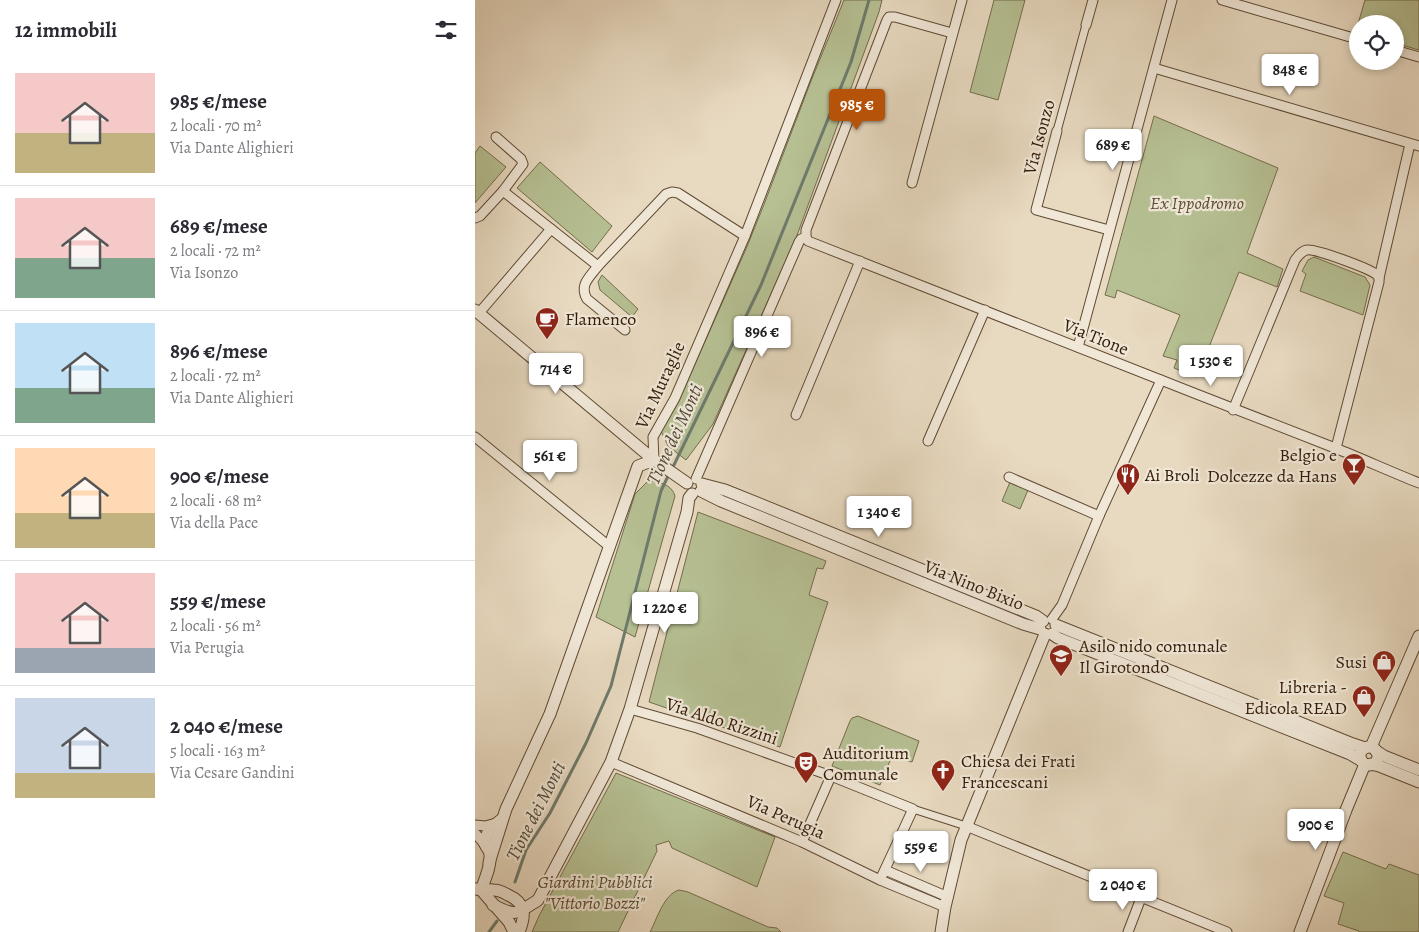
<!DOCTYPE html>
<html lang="it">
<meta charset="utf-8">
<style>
body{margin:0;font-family:Alegreya,serif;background:#f7f7f7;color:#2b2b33;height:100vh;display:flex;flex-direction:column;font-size:19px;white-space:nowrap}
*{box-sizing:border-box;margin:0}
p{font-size:16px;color:#7c7c81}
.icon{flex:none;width:28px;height:28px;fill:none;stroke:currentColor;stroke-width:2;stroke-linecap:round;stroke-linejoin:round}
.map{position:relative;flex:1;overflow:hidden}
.side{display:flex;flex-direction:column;background:#fff;width:475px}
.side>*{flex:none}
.tools{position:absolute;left:874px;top:15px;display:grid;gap:10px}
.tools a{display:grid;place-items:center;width:55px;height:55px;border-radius:50%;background:#fff;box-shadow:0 2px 8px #0003;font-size:25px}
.price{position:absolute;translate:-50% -42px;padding:0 11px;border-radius:5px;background:#fff;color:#222;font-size:16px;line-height:32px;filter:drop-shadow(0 1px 2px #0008)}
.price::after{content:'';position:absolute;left:50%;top:30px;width:15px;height:11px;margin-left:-8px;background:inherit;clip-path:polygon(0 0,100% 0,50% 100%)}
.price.active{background:#b45309;color:#fff}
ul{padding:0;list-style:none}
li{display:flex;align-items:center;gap:15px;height:125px;padding:0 15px}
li+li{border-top:1px solid #e1e1e2}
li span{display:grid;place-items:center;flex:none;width:140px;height:100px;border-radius:0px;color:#555}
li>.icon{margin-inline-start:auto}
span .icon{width:60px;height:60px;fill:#fffc;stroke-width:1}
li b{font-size:21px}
h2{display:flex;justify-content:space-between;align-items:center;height:60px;padding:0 15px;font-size:21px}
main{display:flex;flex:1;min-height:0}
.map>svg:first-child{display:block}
.green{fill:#b6c093;stroke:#746d4c}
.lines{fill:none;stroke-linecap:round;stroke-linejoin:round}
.stream{stroke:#6e7b6d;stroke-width:3}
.pedestrian-casing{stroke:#5f4a34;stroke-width:9}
.minor-casing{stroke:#5f4a34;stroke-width:11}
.tertiary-casing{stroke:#5f4a34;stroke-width:13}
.pedestrian{stroke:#f0e7d7;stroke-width:7}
.minor{stroke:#f0e7d7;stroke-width:9}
.tertiary{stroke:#f0e7d7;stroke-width:11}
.labels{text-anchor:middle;stroke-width:4.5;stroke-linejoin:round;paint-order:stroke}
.street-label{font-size:18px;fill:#311a05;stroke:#f0e7d7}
.park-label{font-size:18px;font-style:italic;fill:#594c30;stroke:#f0e7d7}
.poi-label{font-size:18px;fill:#311a05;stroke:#f0e7d7;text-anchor:start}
.water-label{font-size:19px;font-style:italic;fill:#504a39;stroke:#f0e7d7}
</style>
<main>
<section class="side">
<h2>12 immobili<svg class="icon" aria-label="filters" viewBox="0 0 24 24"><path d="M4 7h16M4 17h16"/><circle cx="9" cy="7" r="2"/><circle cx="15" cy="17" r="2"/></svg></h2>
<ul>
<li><span style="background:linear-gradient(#f6c9c9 60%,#c2b280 0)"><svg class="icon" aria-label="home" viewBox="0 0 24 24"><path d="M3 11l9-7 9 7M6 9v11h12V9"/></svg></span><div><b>985 €/mese</b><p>2 locali · 70 m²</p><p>Via Dante Alighieri</p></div></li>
<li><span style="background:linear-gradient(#f6c9c9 60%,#7fa58c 0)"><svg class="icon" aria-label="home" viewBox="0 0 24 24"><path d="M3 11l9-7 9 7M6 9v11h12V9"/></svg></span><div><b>689 €/mese</b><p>2 locali · 72 m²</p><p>Via Isonzo</p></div></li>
<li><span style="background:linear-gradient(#bfe0f5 65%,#7fa58c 0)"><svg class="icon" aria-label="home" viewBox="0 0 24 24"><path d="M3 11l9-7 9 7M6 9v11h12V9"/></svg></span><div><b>896 €/mese</b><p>2 locali · 72 m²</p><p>Via Dante Alighieri</p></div></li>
<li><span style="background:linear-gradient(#ffd9b3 65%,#c2b280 0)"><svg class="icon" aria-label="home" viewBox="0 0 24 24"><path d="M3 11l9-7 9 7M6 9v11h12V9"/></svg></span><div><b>900 €/mese</b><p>2 locali · 68 m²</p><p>Via della Pace</p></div></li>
<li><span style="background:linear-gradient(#f6c9c9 75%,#9aa5b1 0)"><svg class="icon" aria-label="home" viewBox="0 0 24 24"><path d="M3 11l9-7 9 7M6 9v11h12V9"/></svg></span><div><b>559 €/mese</b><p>2 locali · 56 m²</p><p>Via Perugia</p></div></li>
<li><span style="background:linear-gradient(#c9d6e8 75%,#c2b280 0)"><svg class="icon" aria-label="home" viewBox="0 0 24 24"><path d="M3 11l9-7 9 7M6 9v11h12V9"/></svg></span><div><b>2 040 €/mese</b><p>5 locali · 163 m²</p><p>Via Cesare Gandini</p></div></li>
</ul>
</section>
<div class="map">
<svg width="944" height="932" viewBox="0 0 944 932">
<rect width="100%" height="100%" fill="#e8dac1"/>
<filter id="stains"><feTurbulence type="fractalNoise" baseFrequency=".004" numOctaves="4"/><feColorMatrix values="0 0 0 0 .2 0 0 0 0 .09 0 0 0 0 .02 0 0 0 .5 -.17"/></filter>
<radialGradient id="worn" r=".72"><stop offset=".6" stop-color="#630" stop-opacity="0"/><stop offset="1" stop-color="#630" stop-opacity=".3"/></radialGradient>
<!-- green -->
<g class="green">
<path d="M369,0h38l-3,12 -83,226 -83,186 -27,36 -18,-14 -7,-15 22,-40 63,-142 17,-42 48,-126z"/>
<path d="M519,0h31l-27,100 -28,-8z"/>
<path d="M890,0h54v50l-24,-7v-19h-37z"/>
<path d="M679,116l124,52 -31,85 36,16 -6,18 -38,-15 -42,105 -23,-9 3,-8 -14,-4 17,-41 -63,-25 -2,8 -10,-3z"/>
<path d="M5,146l26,21 -31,36v-50z"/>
<path d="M65,162l72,64 -20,26 -75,-64z"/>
<path d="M839,257l51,20 5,8 -7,30 -63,-24 6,-17 -4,-3 6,-11z"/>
<path d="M127,275l36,34 -6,8 -32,-27 -2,-8z"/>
<path d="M180,481c9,3 17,5 20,15l-40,141 -39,-20 39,-123 12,-12z"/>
<path d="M535,482l18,8 -8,19 -18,-8z"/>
<path d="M223,512l128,49 -3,8 -6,-1 -8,27 19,7 -48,145 -131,-45z"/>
<path d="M383,716l61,25 -7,21 -20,-6 -12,29 -48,-19 18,-45 2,-3z"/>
<path d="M141,773l159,64 -18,50 -85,-39 -3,-7 -13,4 1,6 -39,81h-86l7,-16z"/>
<path d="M868,852l43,17 3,-5 30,11v57h-60v-1l-21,-7 6,-21 -20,-7z"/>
<path d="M204,890l9,2 80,35 9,1 4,4h-131c7,-13 14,-38 29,-42z"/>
</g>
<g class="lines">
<!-- stream -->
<g class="stream">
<path d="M197,469l89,-184 90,-223 18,-62"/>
<path d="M40,882l11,-32 24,-37 36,-70 25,-57 50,-195 8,-17"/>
<path d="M14,932l8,-11"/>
</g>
<!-- pedestrian casing -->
<g class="pedestrian-casing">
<g id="pedestrian">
<path d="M582,131l29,-106"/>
<path d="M438,809l53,17"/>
</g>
</g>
<!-- minor casing -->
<g class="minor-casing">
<g id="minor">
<path d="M747,0l135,39"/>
<path d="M611,25l7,-25"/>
<path d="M920,50l24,7"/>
<path d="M679,68l265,78"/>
<path d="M582,131l-21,79 73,20"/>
<path d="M437,183l50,-183"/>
<path d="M28,191l95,75 68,-72 6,-2 6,1 67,43"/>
<path d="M0,218l5,-2 23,-25 20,-27 -2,-5 -25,-22"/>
<path d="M331,237l2,4c176,69 351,139 527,207 28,11 56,24 84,35"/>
<path d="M123,266c-9,12 -19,19 -11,33l38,31"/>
<path d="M904,278l31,-134"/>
<path d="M4,313l72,-84"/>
<path d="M603,347l94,-347"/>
<path d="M758,410l62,-150c3,-4 6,-9 12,-10 7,-2 64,19 70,25 3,3 2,3 2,7l-43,166"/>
<path d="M321,415l64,-154"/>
<path d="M0,437l135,110"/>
<path d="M453,441l57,-131"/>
<path d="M179,460l-1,-23 22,-39 70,-162 91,-236"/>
<path d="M534,477l90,39"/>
<path d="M221,479l103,-237 2,-3 5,-2v-7l81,-210 2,-3h6l57,16"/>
<path d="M577,619l10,-14 37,-89 62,-136"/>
<path d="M155,709l67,19 134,48 82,33 -33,71"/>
<path d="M136,762l191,80 78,38 65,27"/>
<path d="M0,825l10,1 11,-3"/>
<path d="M491,826l261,106"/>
<path d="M0,833l11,13"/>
<path d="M327,842l29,-66"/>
<path d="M410,870l63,27"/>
<path d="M653,932l13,-34"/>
</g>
</g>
<!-- tertiary casing -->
<g class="tertiary-casing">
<g id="tertiary">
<path d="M0,310l179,150 33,23"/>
<path d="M227,484l23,6 311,126 7,5"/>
<path d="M226,491l20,10 302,123 17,5"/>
<path d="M581,625l297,119 12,4"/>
<path d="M577,634l6,4 292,116 12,7"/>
<path d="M896,747l48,-111"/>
<circle cx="894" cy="756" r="9"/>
<path d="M901,751l8,5 35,14"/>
<path d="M896,764l8,2 40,16"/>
<path d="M14,863l17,-54 44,-95 88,-248 16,-6"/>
<path d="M1,889c6,1 11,0 17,1 5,0 10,2 15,5 18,8 18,20 11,37"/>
<path d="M6,890c4,-11 10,-23 9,-35 0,-5 -3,-6 -5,-11 -2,-9 10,-20 17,-25"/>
<path d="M6,890l28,32 5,10"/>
<path d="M18,905c24,12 23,9 45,-5l73,-138 19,-53 57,-197 2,-14 3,-4"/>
<path d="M466,932l4,-25 16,-67 84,-206"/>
<path d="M825,932l46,-122 19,-46"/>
</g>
</g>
<!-- pedestrian -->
<use href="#pedestrian" class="pedestrian"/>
<!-- minor -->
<use href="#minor" class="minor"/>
<!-- tertiary -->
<use href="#tertiary" class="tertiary"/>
</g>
<!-- icons -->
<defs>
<g id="cafe-pin" transform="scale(1.25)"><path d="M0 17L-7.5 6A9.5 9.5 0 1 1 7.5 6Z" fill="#8f2418" stroke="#f0e7d7"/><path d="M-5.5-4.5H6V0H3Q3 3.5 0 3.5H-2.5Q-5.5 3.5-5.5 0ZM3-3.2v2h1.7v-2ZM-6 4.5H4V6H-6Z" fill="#fff"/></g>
<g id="bar-pin" transform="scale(1.25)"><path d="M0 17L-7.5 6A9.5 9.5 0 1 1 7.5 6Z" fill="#8f2418" stroke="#f0e7d7"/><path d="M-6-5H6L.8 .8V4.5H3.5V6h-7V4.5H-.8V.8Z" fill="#fff"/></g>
<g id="restaurant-pin" transform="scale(1.25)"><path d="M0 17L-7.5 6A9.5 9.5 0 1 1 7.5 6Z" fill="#8f2418" stroke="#f0e7d7"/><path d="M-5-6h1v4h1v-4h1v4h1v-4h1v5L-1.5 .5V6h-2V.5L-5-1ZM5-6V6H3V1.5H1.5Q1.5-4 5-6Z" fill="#fff"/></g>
<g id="school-pin" transform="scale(1.25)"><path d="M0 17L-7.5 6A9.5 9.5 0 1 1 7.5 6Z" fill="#8f2418" stroke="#f0e7d7"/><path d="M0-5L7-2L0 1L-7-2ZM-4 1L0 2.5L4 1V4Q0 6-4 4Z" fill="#fff"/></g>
<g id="shop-pin" transform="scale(1.25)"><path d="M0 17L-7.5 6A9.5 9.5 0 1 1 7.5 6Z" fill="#8f2418" stroke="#f0e7d7"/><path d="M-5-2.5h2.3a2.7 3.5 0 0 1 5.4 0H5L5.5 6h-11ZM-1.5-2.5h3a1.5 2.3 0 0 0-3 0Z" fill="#fff"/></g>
<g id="theatre-pin" transform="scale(1.25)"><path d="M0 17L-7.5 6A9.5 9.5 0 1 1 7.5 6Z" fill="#8f2418" stroke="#f0e7d7"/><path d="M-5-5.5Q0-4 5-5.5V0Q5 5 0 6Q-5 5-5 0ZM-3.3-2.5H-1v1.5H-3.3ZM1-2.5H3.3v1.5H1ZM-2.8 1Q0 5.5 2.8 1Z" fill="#fff"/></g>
<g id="church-pin" transform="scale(1.25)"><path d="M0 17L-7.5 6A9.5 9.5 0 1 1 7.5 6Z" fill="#8f2418" stroke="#f0e7d7"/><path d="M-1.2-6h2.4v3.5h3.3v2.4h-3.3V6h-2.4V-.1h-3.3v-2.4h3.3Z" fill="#fff"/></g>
</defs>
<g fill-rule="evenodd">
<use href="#cafe-pin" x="72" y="319"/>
<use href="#bar-pin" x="879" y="465"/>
<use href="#restaurant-pin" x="653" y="475"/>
<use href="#school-pin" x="586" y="656"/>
<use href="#shop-pin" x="909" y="662"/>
<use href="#shop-pin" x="889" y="697"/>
<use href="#theatre-pin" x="331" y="763"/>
<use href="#church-pin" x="468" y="771"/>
</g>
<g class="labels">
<!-- street labels -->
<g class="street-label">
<text transform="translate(564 137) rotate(-75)" y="6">Via Isonzo</text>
<text transform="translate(621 337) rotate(22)" y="6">Via Tione</text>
<text transform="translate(185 385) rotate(-65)" y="6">Via Muraglie</text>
<text transform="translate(499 585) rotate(22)" y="6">Via Nino Bixio</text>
<text transform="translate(247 721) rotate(18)" y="6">Via Aldo Rizzini</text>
<text transform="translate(311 817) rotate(24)" y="6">Via Perugia</text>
</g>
<!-- park labels -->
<g class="park-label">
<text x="722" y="209">Ex Ippodromo</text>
<text x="120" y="888">Giardini Pubblici<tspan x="120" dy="21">"Vittorio Bozzi"</tspan></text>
</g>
<!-- poi labels -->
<g class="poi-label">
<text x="90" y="325">Flamenco</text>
<text x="862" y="461" text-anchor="end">Belgio e<tspan x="862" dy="21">Dolcezze da Hans</tspan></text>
<text x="670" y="481">Ai Broli</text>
<text x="604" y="652">Asilo nido comunale<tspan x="604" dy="21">Il Girotondo</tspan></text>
<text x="892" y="668" text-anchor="end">Susi</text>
<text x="872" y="693" text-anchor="end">Libreria -<tspan x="872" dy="21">Edicola READ</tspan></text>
<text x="348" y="759">Auditorium<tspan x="348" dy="21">Comunale</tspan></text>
<text x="486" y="767">Chiesa dei Frati<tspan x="486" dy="21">Francescani</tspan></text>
</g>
<!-- water labels -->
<g class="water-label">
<text transform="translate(199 434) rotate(-65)" y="7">Tione dei Monti</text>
<text transform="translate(60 811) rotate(-63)" y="7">Tione dei Monti</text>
</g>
</g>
<rect width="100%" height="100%" filter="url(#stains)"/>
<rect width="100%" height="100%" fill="url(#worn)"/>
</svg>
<div class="tools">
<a><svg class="icon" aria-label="locate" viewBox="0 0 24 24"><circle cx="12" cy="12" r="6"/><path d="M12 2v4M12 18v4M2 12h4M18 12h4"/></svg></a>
</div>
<b class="price" style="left:815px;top:96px">848 €</b>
<b class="price active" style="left:382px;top:131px">985 €</b>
<b class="price" style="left:638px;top:171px">689 €</b>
<b class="price" style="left:287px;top:358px">896 €</b>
<b class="price" style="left:736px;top:387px">1 530 €</b>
<b class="price" style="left:81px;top:395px">714 €</b>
<b class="price" style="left:75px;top:482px">561 €</b>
<b class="price" style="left:404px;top:538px">1 340 €</b>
<b class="price" style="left:190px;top:634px">1 220 €</b>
<b class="price" style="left:841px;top:851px">900 €</b>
<b class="price" style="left:446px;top:873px">559 €</b>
<b class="price" style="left:648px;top:911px">2 040 €</b>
</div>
</main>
